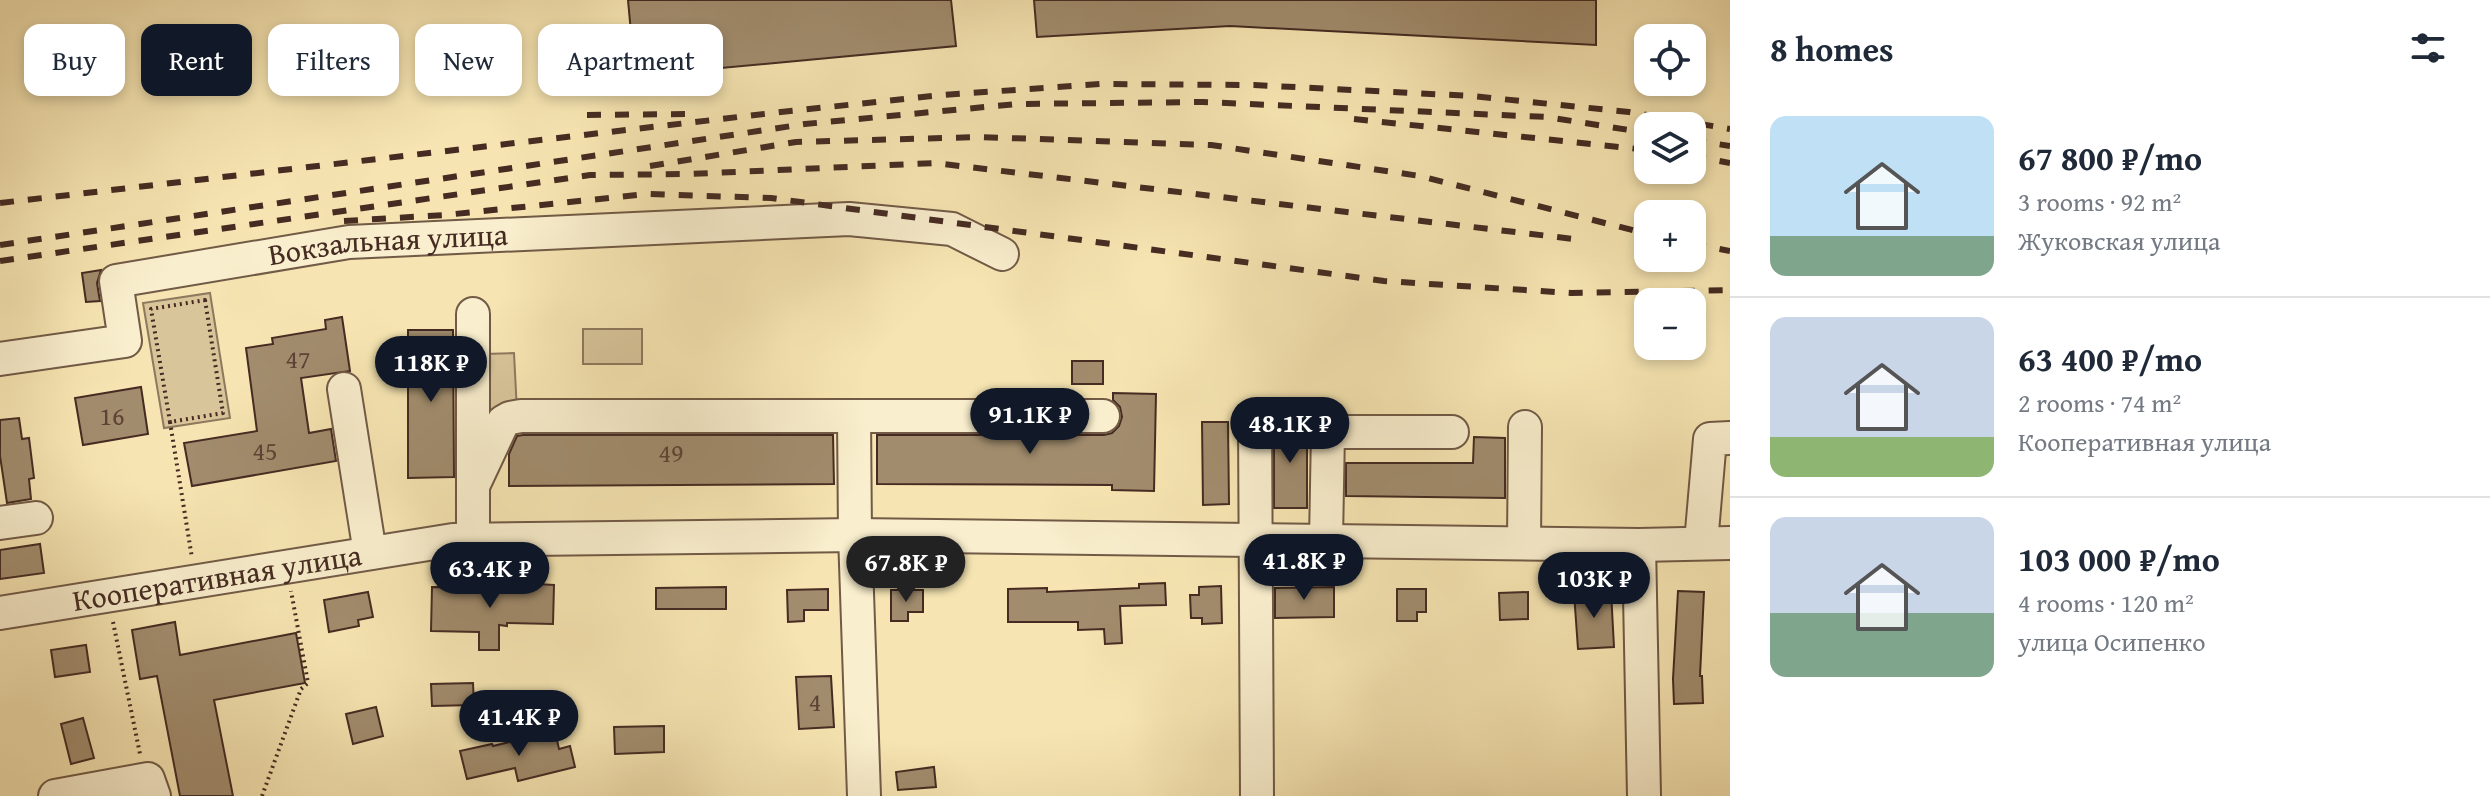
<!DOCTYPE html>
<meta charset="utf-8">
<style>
body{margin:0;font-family:"Gentium Book Plus",serif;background:#f2f2f3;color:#1f2937;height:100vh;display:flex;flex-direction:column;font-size:30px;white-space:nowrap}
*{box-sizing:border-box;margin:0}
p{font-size:26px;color:#747a83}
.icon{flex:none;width:44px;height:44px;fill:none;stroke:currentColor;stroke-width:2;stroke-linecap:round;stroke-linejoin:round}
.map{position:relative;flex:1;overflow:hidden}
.panel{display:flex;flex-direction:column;background:#fff;width:760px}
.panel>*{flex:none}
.guide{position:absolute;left:24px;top:24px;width:760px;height:72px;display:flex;gap:16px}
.fabs{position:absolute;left:1634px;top:24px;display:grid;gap:16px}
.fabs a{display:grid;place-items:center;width:72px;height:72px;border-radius:16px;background:#fff;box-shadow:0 4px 12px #0003;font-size:40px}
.price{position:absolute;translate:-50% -68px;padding:0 18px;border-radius:28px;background:#111827;color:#fff;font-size:26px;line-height:52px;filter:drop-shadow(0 2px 4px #0008)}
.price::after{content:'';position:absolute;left:50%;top:48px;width:24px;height:18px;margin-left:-12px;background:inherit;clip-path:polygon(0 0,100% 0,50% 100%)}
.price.on{background:#222;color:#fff}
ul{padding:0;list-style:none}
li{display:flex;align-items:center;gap:24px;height:200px;padding:0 40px}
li+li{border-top:2px solid #e0e1e3}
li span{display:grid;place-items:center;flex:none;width:224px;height:160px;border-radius:16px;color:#555}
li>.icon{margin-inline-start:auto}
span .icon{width:96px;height:96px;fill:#fffc;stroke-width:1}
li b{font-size:34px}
h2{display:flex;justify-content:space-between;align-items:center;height:96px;padding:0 40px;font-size:34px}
.chip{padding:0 28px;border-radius:16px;background:#fff;box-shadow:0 4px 12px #0003;font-size:28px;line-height:72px}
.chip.on{background:#111827;color:#fff}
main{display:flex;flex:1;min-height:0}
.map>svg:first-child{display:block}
.green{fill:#d8c59a;stroke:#8e785e;stroke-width:2}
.building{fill:#a18c6d;stroke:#452b22;stroke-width:2}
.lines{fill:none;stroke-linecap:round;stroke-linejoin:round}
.minor-casing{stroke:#715a46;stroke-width:36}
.path{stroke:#452b22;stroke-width:4;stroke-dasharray:2 4;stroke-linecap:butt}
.minor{stroke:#f9eecd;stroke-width:32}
.rail{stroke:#452b22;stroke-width:6;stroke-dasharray:14 14;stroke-linecap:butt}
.labels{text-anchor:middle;stroke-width:8;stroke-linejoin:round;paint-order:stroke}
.number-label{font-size:26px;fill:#5c4335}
.street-label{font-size:30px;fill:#452b22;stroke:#f9eecd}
</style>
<main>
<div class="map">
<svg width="1730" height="796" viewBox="0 0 1730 796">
<rect width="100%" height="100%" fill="#f6e5b2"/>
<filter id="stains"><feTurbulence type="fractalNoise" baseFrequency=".0025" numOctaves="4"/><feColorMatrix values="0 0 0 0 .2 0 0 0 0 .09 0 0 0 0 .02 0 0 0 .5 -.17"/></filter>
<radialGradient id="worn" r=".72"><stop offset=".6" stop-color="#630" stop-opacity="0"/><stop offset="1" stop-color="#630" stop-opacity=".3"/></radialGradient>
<!-- green -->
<g class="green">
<path d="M210,293l20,125 -66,10 -21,-125z"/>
<rect x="583" y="329" width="59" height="35"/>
<path d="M514,353l3,59 -31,1 -2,-59z"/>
</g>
<!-- building -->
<g class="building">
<path d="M628,0h323l5,46 -321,30z"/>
<path d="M1034,0h562v45l-366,-19 -193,11z"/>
<path d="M101,270l-4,13 3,18 -14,1 -4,-29z"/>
<path d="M342,317l8,54 -49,7 8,55 22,-4 5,32 -144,25 -8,-43 73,-12 -11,-83 27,-4 -1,-6 54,-9 -1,-9z"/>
<path d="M408,330h45l1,147 -46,1z"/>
<rect x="1072" y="361" width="31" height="23"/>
<path d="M141,387l7,47 -65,11 -8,-47z"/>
<path d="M1113,393l43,1 -2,97 -42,-1v-5l-235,-1v-49h227l8,-2 7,-7 3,-9 -2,-10 -7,-7z"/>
<path d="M19,418l3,21 7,-1 5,40 -5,1 2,20 -24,4 -7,-47v-36z"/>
<path d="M1202,422h26l1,82 -26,1z"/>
<rect x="1274" y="422" width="33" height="86"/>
<path d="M523,435h310l1,49 -325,2v-32l8,-18z"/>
<path d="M1474,437l31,1v60l-159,-2v-33h127z"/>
<path d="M40,544l4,29 -44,6v-29z"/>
<path d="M1165,583l1,22 -46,1 2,37 -17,1 -1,-15 -26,1v-8h-70v-33l39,-1v4l92,-4v-4z"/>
<path d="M537,584l17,1 -1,39 -46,-1v3l-8,-1v25h-20v-18l-48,-1 1,-44 105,1z"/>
<path d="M1221,586l1,37 -20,1v-6h-11l-1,-23h9v-8z"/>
<path d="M726,587v22h-70v-21z"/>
<path d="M1334,587v30l-59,1v-30z"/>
<path d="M828,589v21h-24v11l-16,1 -1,-32z"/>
<path d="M1397,589h29v23h-9v9h-20z"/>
<path d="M891,590h32v22h-15v9h-17z"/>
<path d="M1611,591l3,56 -36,2 -4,-56z"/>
<path d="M1678,591l26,1 -4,84h2l1,27 -29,1 -1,-25z"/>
<path d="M368,592l5,25 -15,3 1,6 -30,6 -5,-32z"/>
<path d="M1528,592v27l-28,1 -1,-27z"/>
<path d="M175,622l5,33 116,-22 9,50 -91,17 19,96h-53l-23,-120 -17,3 -8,-49z"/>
<path d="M86,645l4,27 -35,5 -4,-27z"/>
<path d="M831,676l3,51 -35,2 -3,-52z"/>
<path d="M473,683l1,22 -42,1 -1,-22z"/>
<path d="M376,707l7,29 -30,8 -7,-30z"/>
<path d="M83,718l11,40 -23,6 -10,-40z"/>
<path d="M664,726v26l-49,2 -1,-27z"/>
<path d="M555,731l4,18 11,-3 5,21 -57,14 -3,-13 -48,11 -7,-28 32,-7 1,2z"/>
<path d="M934,767l2,20 -38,3 -2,-18z"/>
</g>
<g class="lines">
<!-- minor casing -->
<g class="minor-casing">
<g id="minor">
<path d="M473,314v225"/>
<path id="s1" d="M0,359l125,-18 -9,-60 233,-39 500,-23 103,10 50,25"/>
<path d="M344,389l26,164"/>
<path d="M854,416l1,119 9,261"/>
<path d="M1255,419l2,377"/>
<path d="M473,486l30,-64 7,-4 11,-2h582"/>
<path d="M0,523l36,-5"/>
<path d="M1326,540l2,-108h124"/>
<path d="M1524,543l1,-116"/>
<path d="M1701,543l9,-104 20,-1"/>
<path d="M1639,545l5,251"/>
<path id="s2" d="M0,613l453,-73 402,-5 784,10 91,-2"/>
<path d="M55,796l93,-17 6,17"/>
</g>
</g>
<!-- path -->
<g class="path">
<path d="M205,300l18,113 -53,9 -19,-113z"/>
<path d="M170,422l22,136"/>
<path d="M113,622l27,132"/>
<path d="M262,796l39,-107 7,-6 -17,-92"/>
</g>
<!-- minor -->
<use href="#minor" class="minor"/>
<!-- rail -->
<g class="rail">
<path d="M587,115l100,-1"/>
<path d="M1354,119l294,31"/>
<path d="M1692,140l38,6"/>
<path d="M1692,156l38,7"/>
<path d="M650,166l146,-24 183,-5 232,8 209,31 228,58"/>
<path d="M0,203l781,-91 161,-17 159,-11 153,1 218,11 157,16 101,17"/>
<path d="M344,221l101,-6 202,-21 124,4 613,83 187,12 159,-3"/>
<path d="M1692,244l38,7"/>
<path d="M0,245l805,-121 212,-20 186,-2 344,15 101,16"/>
<path d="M0,261l590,-86 100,-1 245,-11 647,77"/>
</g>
</g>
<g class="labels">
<!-- number labels -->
<g class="number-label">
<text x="298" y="368">47</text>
<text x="112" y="425">16</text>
<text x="265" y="460">45</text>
<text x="671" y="462">49</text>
<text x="815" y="711">4</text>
</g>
<!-- street labels -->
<g class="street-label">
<text dy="10" stroke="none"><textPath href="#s1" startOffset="462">Вокзальная улица</textPath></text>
<text dy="10" stroke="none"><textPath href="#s2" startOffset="220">Кооперативная улица</textPath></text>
</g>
</g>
<rect width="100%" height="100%" filter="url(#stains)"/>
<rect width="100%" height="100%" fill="url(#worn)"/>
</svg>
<div class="fabs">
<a><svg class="icon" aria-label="locate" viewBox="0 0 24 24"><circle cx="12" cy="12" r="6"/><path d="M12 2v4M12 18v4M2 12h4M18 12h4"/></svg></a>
<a><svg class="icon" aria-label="layers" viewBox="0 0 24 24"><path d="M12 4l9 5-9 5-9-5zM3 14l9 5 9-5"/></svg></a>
<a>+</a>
<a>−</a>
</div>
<b class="price" style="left:431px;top:404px">118K ₽</b>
<b class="price" style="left:1030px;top:456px">91.1K ₽</b>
<b class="price" style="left:1290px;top:465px">48.1K ₽</b>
<b class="price" style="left:1304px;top:602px">41.8K ₽</b>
<b class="price on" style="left:906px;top:604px">67.8K ₽</b>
<b class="price" style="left:490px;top:610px">63.4K ₽</b>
<b class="price" style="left:1594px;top:620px">103K ₽</b>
<b class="price" style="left:519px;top:758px">41.4K ₽</b>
<div class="guide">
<a class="chip">Buy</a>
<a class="chip on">Rent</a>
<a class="chip">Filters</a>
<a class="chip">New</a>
<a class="chip">Apartment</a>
</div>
</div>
<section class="panel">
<h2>8 homes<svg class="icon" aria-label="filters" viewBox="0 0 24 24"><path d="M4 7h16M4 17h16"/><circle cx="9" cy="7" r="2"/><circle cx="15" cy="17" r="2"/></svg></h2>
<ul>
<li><span style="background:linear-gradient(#bfe0f5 75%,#7fa58c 0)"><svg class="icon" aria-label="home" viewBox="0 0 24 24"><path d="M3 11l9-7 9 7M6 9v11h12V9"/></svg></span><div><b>67 800 ₽/mo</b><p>3 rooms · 92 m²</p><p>Жуковская улица</p></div></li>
<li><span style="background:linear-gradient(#c9d6e8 75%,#8fb573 0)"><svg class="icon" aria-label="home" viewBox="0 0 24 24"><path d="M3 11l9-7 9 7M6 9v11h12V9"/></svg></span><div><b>63 400 ₽/mo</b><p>2 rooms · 74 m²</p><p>Кооперативная улица</p></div></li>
<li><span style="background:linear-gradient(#c9d6e8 60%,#7fa58c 0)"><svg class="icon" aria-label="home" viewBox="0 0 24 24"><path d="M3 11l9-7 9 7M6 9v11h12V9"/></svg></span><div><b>103 000 ₽/mo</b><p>4 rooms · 120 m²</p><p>улица Осипенко</p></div></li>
</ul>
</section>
</main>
